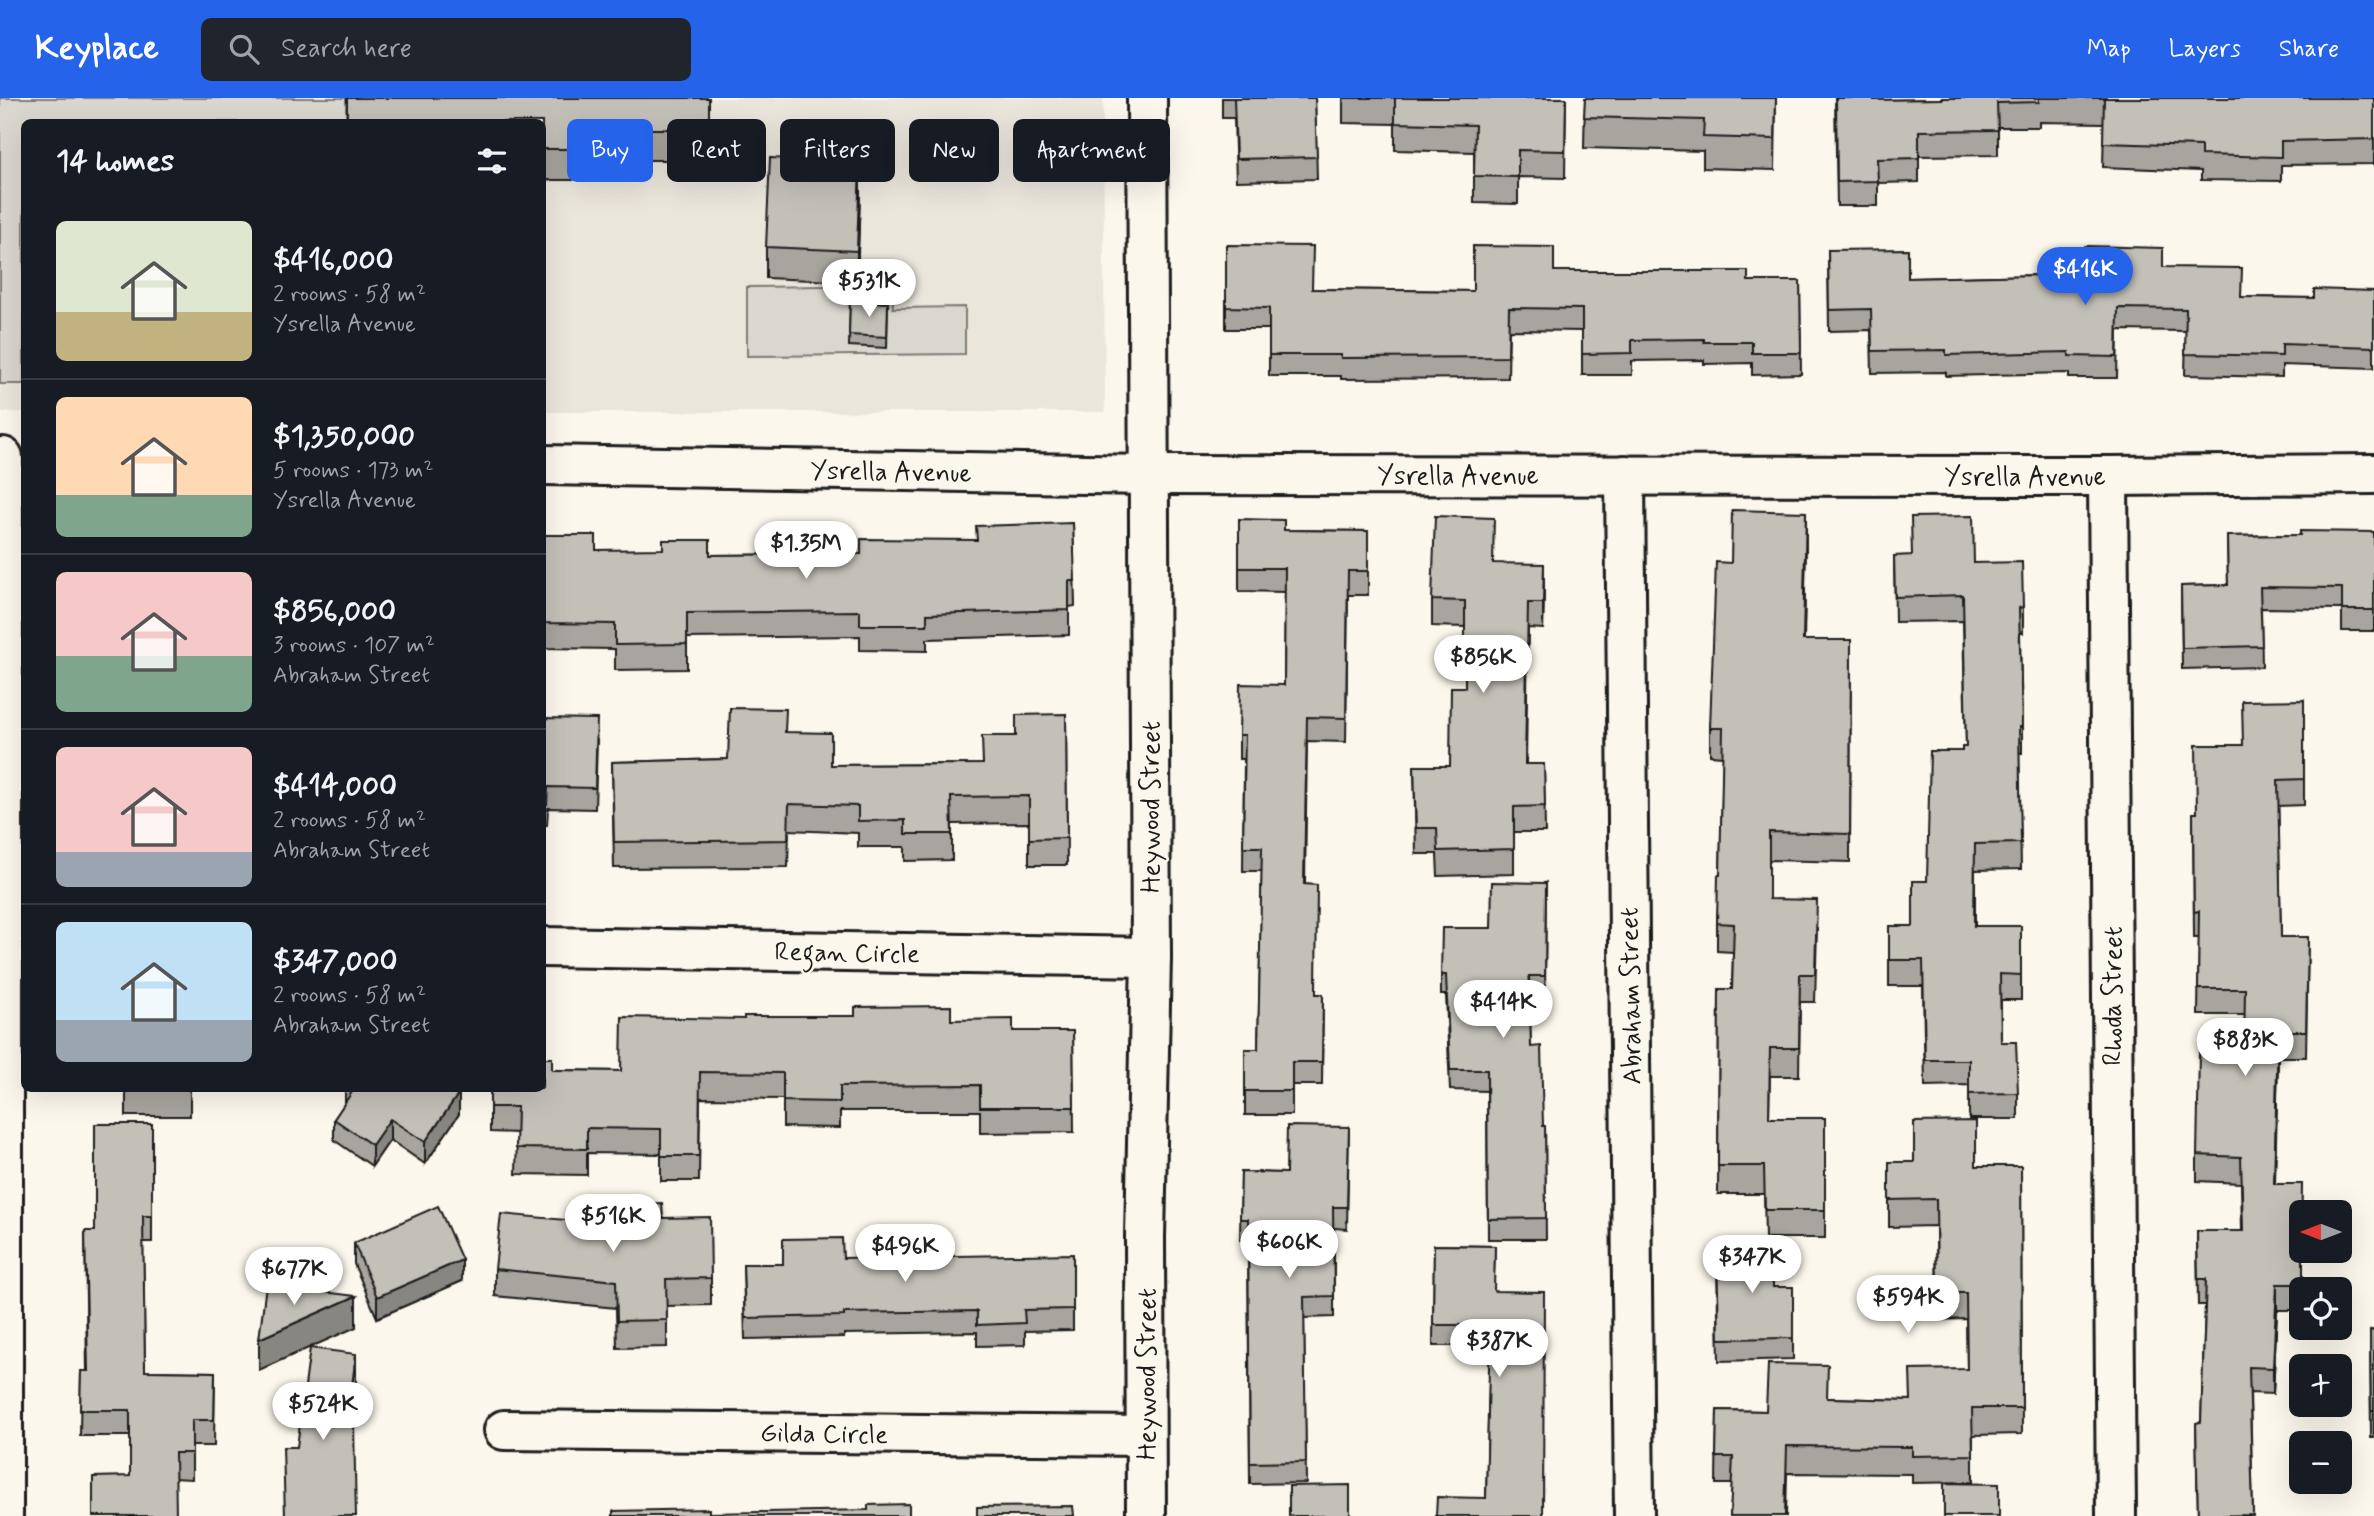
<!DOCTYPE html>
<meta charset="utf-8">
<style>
body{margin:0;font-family:Mynerve,sans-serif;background:#20242c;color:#f1f3f6;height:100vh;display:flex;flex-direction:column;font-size:26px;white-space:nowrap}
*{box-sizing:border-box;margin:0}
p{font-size:23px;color:#9ea1a6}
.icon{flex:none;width:38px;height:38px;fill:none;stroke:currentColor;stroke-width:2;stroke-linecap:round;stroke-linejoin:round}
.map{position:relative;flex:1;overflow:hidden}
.sheet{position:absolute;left:21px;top:21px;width:525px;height:973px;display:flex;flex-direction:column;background:#171b24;border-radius:10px;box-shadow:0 7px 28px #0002}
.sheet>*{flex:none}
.guide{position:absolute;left:567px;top:21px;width:665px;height:63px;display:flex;gap:14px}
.needle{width:46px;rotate:270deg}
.controls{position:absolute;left:2289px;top:1102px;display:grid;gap:14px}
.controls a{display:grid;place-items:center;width:63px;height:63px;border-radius:10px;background:#171b24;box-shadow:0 7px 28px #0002;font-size:35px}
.price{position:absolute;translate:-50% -60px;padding:0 16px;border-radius:24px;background:#fff;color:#222;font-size:23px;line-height:46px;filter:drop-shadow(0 2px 4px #0008)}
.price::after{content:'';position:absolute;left:50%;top:42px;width:21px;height:16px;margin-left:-10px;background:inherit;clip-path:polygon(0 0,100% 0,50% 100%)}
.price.on{background:#2563eb;color:#fff}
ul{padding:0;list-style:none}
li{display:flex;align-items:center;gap:21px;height:175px;padding:0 35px}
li+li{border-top:2px solid #363941}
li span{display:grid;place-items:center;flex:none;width:196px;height:140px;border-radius:10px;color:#555}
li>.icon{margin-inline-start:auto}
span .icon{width:84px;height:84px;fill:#fffc;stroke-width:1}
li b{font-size:30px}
h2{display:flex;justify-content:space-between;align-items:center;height:84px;padding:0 35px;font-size:30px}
.tag{padding:0 24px;border-radius:10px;background:#171b24;box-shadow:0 7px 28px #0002;font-size:24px;line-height:63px}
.tag.on{background:#2563eb;color:#fff}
header{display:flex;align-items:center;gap:42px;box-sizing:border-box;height:98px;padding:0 35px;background:#2563eb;color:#fff}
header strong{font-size:33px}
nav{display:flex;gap:38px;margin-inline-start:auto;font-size:24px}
.search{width:490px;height:63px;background:#20242c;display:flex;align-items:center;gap:18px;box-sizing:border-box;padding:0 24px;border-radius:10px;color:#9ea1a6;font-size:26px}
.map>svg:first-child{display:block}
.built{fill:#eae6dc}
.green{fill:#dad7ce;stroke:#7b7a75;stroke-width:2}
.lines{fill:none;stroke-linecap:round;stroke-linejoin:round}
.street-casing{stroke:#1c1c1c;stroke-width:44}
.secondary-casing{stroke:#1c1c1c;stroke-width:44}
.street{stroke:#fbf7ec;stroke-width:38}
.secondary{stroke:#fbf7ec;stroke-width:38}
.wall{fill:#a8a59e;stroke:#1c1c1c;stroke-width:2}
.shaded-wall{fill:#888681;stroke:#1c1c1c;stroke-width:2}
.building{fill:#c3c0b8;stroke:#1c1c1c;stroke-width:2}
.labels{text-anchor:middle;stroke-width:5;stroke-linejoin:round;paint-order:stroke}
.street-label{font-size:26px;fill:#1c1c1c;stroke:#fbf7ec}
</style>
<header>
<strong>Keyplace</strong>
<div class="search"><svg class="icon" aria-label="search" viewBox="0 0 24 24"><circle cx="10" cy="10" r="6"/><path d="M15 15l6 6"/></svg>Search here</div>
<nav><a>Map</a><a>Layers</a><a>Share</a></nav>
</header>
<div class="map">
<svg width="2374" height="1418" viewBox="0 0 2374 1418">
<rect width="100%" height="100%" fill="#fbf7ec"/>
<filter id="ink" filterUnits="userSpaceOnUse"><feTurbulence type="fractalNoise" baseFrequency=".0143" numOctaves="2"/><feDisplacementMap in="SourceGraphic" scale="14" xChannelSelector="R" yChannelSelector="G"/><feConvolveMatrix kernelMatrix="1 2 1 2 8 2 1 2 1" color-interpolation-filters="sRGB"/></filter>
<g filter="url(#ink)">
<!-- built -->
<path class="built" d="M0,0h1103l2,314h-562l-1,-290h-518v290h-24z"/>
<!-- green -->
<g class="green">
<path d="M0,0h346v24h-322v262h-24z"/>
<path d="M892,187l1,23 72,-1v47l-218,2v-69z"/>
</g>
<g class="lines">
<!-- street casing -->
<g class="street-casing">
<g id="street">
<path d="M3,359v1059"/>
<path d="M542,367l606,10 960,1 266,-2"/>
<path d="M1625,377l9,1041"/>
<path d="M2108,378l8,1040"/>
<path d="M542,849l609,10"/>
<path d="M504,1332l641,6"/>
</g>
</g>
<!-- secondary casing -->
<g class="secondary-casing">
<path id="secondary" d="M1146,1418l-1,-279 6,-280 -4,-859"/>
</g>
<!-- street -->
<use href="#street" class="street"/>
<!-- secondary -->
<use href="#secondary" class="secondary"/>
</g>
<!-- wall -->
<g class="wall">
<path d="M709,0v62h-136v20h-31v-58z"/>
<path d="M1222,0h93l2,81 -81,2 -2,-63h-12z"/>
<path d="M1343,0h223l-1,80 -47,-1v27l-44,-1v-51l-79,-2v-26l-52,-1z"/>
<path d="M1585,0h191l-1,72 -72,-2v-17l-119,-3z"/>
<path d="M1835,0l39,2 67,-1v-1h433v66l-93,1v16l-80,-1v-9l-98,-4 1,-44 -65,-1v5h-41v28l-79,1v26l-41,1v23h-41z"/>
<path d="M860,95l-3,89 -91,-4v-31z"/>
<path d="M1226,147l86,44 161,2 81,-20 194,10h52l1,93 -49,1v-12l-48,1v-4l-72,1v14h-50v-44l-73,-1 -1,48 -167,1v-3h-72v-47h-43z"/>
<path d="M1828,152l80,28 177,-4 78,-7 79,30 72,1 60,-7v77l-92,-3v12l-97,-2 1,-44 -68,-1 -1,48h-48v-5l-123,3v-4l-74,1 -1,-43 -42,1z"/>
<path d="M850,203l38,2 -1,45 -38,-2z"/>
<path d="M1239,421l45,11 84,1v64h-20l-2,147 -39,-1 -2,143 11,110h7l-1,91h-30v30h-47v-66h13l4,-178h-19l1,-112h-5v-24l45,-50 1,-93 -46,-1z"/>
<path d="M1073,425l2,83 -6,1v28l-142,4v12l-67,-1v-14l-173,2v31l-72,1v-21l-73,-1v-113l54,15 114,5 151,-1 115,-14z"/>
<path d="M2374,434v99h-32v-22l-81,-1 1,59 -80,2 -1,-83 47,-1 -1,-49 73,-1z"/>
<path d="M1806,441l-2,101h47l-1,222 -81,-2v39l48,29 -2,74h-15l-1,74h-29l-1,42h56v120h-60l-1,-44h-46l1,-205h13l1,-37 -16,-1v-28l3,-48 3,-119 -13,-1v-27l21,-165z"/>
<path d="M1894,458l80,7 49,44v26h-3l2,94v26h-3l2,116 -46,1v56h46v74h-20v42l17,51v26h-49v-34l-44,1 -2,-100h-34v-60h24l14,-45 35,-130 4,-4 -3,-126 -68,1z"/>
<path d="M1493,465l51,27 -1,39 -15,-1 -2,136h18l1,68h-31v42l-76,2 -1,-22h-21l-2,-88h36l15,-79v-60l-33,-1v-26z"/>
<path d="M2304,602v105l-26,1 3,131h27l-2,120h-28l-3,127 28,67v39h-2v20h-24l-4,84 -23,-1 3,123h-55l-2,-93 5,-1 4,-117h-7l-1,-74h45l-1,-48 -44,-2v-26l47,-101 1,-39h-47l1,-77h-5l-1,-125h4l45,-68z"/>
<path d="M1066,616l1,151h-38v-42l-77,1v36l-47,1v-14h-47v-14l-69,-3 -1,37 -174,1 -2,-106 116,-3 58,-27 45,33 151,-1 34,-28z"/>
<path d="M542,620l55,22 -2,69 -47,-1 -1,17h-5z"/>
<path d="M1546,785l-1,114h-16l2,50 12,79h2l1,113h-58l-1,-148 -37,-1 -4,-95h-5v-20l50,-47z"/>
<path d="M951,922l62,11h60l1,101 -94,1v-22h-140v17l-57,-1v-28l-83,-1 -1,83h-38v-27l-74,-1v22l-71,-1 1,-41 -27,-1v-44l62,-18 69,1z"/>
<rect x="126" y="990" width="64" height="28"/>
<path d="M345,990h107l7,26 -34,50 -35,-24 -18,26 -38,-26v-21l11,-16z"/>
<path d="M152,1026v118h-9l2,129 70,1 -1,74h-22v33l-62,-3v-40h-50l1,-65h6l-2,-140h10z"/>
<path d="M1349,1029l-2,102 -13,-1v89l-30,1 2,165 -56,1 -2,-243 -8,-1 1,-68 45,1z"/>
<path d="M1889,1064l87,4h45l1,268 -49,1v47l-61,1v-9l-125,-1 -1,43h-56l2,-32h-16l1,-74 49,1 62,-13 82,2 57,-31 -1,-50 -29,1 -1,-94 -47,1z"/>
<path d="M663,1120l48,60v27l-44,1v41l-50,1 -1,-40 -121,-12v-27l136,-43z"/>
<path d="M354,1145l108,38 -85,37 -23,-54z"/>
<path d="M1434,1147l61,1 -9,252 4,-152h-57z"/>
<path d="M843,1160l230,51v21l-48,1v14l-48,1v-14l-133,2v3l-99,2 -2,-75h40z"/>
<path d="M1717,1169l56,20h20v72l-74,2z"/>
<path d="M2374,1232v108h-3l-1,-107z"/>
</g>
<!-- shaded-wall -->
<g class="shaded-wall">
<path d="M860,64v31l-3,89v-31z"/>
<path d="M1806,414v27l-3,129v-28z"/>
<path d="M1544,466v26l-1,39v-26z"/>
<path d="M2278,933v26l-4,153v-26z"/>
<path d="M459,995v21l-34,50v-22z"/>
<path d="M390,1021v21l-18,26v-21z"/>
<path d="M462,1162v21l-85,37v-21z"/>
<path d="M2277,1186v26l-4,84v-26z"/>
<path d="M356,1198v31l-97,43v-31z"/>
<path d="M356,1256v27l-9,72v-27z"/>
</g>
<!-- building -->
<g class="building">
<path d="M347,0h362v31h-136v20h-31v-27h-195z"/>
<path d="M1234,0h81l2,59 -81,2z"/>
<path d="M1395,0h171l-1,53 -47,-1v27l-44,-1 1,-51 -80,-2z"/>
<path d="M1585,0h191l-1,41 -72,-2 1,-17 -120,-3z"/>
<path d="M1836,0h38v2l68,-1v-1h97v4l-42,1 1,27 -79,1v27l-42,1 1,22 -41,1z"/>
<path d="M2086,0h288v41l-93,2v16l-80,-2v-9l-98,-3 1,-45z"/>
<path d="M770,60l90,4 -3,89 -91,-4z"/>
<path d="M1226,147l87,1 -1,43 161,2v-45l81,1v24h194v10h52l1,72h-49v-11h-48v-3l-72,1v13l-50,1v-45l-73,-1 -1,49 -167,1v-3h-72v-47l-43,-1z"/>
<path d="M2085,148l78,2v19l79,1 -1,29 73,1v-9l60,2v56l-92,-3v12l-97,-2 1,-45 -68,-1 -1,49 -48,-1v-4l-123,3v-5l-74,1 -1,-42 -42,1 -1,-60 80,-1v29l177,-4z"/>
<path d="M850,203l38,2 -1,34 -38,-2z"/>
<path d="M1732,412l74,2 -3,128h48l-1,194 -81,-2v67l48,1 -2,74h-15l-1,74h-29l-1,70h56v92h-60l-1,-44h-46l1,-177h13l2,-65 -17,-1 1,-48h2l3,-147h-13l6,-166 15,1z"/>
<path d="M1435,418l59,2 -1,45 51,1 -1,39h-15l-3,161h19l1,42 -31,1v42l-76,2 -1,-23h-21l-2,-62h36l1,-79h14v-86l-33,-1z"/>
<path d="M1973,418l1,47 48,-1 1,45 -4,1 3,119h-3l2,116 -46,1 -1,82h47v49l-21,-1 1,68h15l2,51 -49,1v-34h-44l-2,-100h-34v-34h24v-45h14l3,-130h32v-4h4l-3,-152 -68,2 -1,-41 18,-1 -1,-38z"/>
<path d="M1239,421l45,1v10l84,1v40h-20l-2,147 -39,-1 -3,167 13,1 -1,109h7l-1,68h-30v29h-47v-42h13l4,-202h-19l2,-112h-6l1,-51 44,1 1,-117h-46z"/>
<path d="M1073,425l2,58h-6v29l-142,4v11h-67v-14l-173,2v31l-72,1v-21l-73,-1v-88h54v15l67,-1v-9h47v15l151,-1v-15l116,1 -1,-14z"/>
<path d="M2300,433l74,1v78h-32v-22l-82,-1 2,59 -80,2 -1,-62 47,-1 -1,-49 73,-1z"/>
<path d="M2304,602v79l-26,1 3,157h27l-2,94h-28l-4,153h28l-1,67h2v33h-26l-4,84 -24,-1 4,148 -55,1 -2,-93 5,-1 5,-143h-8l-1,-48h46l-2,-74 -44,-2 2,-102 45,1 1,-65h-47l1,-78 -5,1 -1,-99h4l-1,-68h47l-1,-44z"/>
<path d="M730,610l56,1 -1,23 46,1v32l152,-1 -1,-28h34v-21l50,-1 1,124 -38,1v-43l-78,1 1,37h-47v-14l-47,1v-15l-69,-2 -1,36 -174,2 -2,-80 116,-3z"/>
<path d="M542,620l55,1 -2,69 -47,-1 -1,17 -5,-1z"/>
<path d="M1492,784l54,1 -1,93h-16l2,71 10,-1 2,80h2l1,92 -58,1 -1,-149h-37l-4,-95h-5l1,-47h49z"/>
<path d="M951,908v14l62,-1v12h60l1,76h-94v-22l-140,1v16l-57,-1v-28l-83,-1 -1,84h-38v-27l-74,-1v21l-71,-1 1,-41h-27v-19h52v-30h10v12l69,1 1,-54 122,2v-3h111v-9z"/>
<path d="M353,990h99l7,5 -34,49 -35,-23 -18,26 -38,-26 20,-30z"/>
<path d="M1976,1023v45h45l1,242h-50l1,47 -61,1v-9l-125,-1 -2,70h-55l3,-59h-17l1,-47 49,1 2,-47 60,1 -1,33 84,2 -1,-30 57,-1 -1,-76h-29l-1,-94 -47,1v-38h25v-40z"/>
<path d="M95,1026h57v92h-9l2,155 70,1 -1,48h-22v33h-17l1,63h-83v-39l37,-1v-66h-50l1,-39h7l-3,-140h10z"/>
<path d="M1287,1028l62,1 -2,80h-14l1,89 -30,1 2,165 -56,1 -2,-244h-8l1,-47 45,1z"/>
<path d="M662,1105l1,15 47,-1 1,61 -45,1 1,41 -50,1 -1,-40 -121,-12 6,-55 130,12v-22z"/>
<path d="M438,1108l24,54 -85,37 -23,-54z"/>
<path d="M842,1140l1,20 230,-4v55l-49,1 1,13 -48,2v-14l-133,2v3l-99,2 -2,-54h40v-25z"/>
<path d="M1434,1147l61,1 -1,45 50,1 -1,224h-107l1,-19 49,1 4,-173h-57z"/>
<path d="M1772,1147l1,42h20v51l-74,1 -2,-93z"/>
<path d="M266,1187l90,11 -97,43z"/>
<path d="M2374,1232v81h-3l-1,-80z"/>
<path d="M310,1250l46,6 -9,72h7l2,90h-71l-2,-69h14z"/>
<path d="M1944,1385l55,1v32h-55z"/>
<path d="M1350,1387v31h-61v-30z"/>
<path d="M909,1406v12h-296v-5l96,-2v4l159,-3v-5z"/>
<path d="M1073,1408l1,10h-97v-9z"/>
</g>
</g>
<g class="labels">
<!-- street labels -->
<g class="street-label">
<text transform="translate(891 373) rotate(1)" y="9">Ysrella Avenue</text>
<text x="1458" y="386">Ysrella Avenue</text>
<text x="2025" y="387">Ysrella Avenue</text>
<text transform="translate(1150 709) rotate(-90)" y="9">Heywood Street</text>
<text transform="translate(847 854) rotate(1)" y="9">Regan Circle</text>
<text transform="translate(1630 898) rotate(-91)" y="9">Abraham Street</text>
<text transform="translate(2112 898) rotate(-90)" y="9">Rhoda Street</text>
<text transform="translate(1146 1276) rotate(-90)" y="9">Heywood Street</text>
<text transform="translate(824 1335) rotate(1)" y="9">Gilda Circle</text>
</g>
</g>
</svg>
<div class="controls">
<a><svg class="needle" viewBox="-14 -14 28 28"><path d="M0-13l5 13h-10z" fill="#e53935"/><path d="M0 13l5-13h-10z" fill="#9ea1a6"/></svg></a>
<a><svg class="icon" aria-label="locate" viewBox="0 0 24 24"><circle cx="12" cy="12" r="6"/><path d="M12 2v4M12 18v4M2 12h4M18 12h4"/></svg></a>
<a>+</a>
<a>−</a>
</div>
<b class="price on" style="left:2085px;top:209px">$416K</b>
<b class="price" style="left:869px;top:221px">$531K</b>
<b class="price" style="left:806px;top:483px">$1.35M</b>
<b class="price" style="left:1483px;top:597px">$856K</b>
<b class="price" style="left:1503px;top:942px">$414K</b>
<b class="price" style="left:2245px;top:980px">$883K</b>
<b class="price" style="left:613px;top:1156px">$516K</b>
<b class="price" style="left:1289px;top:1182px">$606K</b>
<b class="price" style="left:905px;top:1186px">$496K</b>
<b class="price" style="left:1752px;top:1197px">$347K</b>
<b class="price" style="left:294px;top:1209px">$677K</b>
<b class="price" style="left:1908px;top:1237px">$594K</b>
<b class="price" style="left:1499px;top:1281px">$387K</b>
<b class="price" style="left:323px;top:1344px">$524K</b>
<div class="guide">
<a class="tag on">Buy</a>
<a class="tag">Rent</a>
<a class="tag">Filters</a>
<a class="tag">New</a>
<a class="tag">Apartment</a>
</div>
<section class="sheet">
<h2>14 homes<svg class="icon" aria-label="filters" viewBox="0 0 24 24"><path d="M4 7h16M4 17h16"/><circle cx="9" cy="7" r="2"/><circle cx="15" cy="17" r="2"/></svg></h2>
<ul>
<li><span style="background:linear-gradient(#dfe7d0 65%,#c2b280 0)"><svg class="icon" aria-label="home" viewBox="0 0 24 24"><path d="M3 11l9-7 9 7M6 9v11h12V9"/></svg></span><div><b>$416,000</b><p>2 rooms · 58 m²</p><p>Ysrella Avenue</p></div></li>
<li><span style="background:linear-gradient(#ffd9b3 70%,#7fa58c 0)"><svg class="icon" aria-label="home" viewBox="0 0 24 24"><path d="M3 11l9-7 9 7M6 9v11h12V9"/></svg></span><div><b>$1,350,000</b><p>5 rooms · 173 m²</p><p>Ysrella Avenue</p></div></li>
<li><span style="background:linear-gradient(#f6c9c9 60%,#7fa58c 0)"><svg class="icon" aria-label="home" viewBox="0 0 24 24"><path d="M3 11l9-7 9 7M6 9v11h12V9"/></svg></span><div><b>$856,000</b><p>3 rooms · 107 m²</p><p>Abraham Street</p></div></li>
<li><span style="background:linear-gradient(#f6c9c9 75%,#9aa5b1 0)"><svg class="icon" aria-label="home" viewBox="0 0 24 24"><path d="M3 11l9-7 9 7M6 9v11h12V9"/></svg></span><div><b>$414,000</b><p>2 rooms · 58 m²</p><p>Abraham Street</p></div></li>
<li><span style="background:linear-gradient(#bfe0f5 70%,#9aa5b1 0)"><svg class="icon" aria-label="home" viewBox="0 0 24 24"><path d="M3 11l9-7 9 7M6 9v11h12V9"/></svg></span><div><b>$347,000</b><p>2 rooms · 58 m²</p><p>Abraham Street</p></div></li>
</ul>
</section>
</div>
